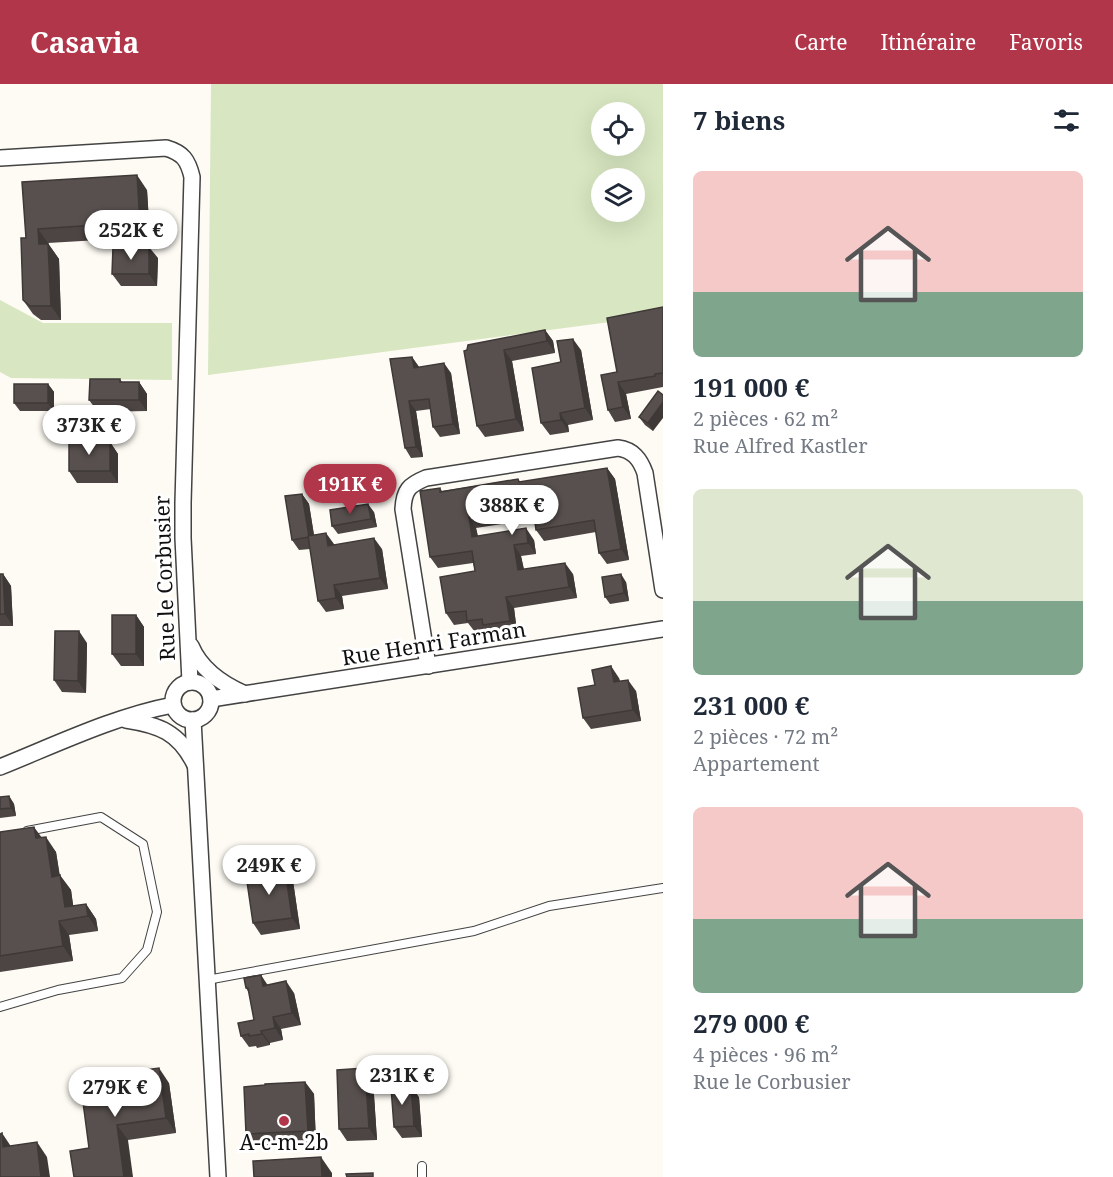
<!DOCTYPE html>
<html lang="fr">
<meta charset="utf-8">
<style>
body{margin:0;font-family:"Noto Serif",serif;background:#f2f2f3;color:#1f2937;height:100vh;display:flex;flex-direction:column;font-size:22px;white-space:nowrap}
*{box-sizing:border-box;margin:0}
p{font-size:20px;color:#747a83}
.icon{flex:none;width:33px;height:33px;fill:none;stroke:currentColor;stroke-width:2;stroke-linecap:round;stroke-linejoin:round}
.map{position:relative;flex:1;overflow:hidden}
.side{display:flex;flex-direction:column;background:#fff;width:450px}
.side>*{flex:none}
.tools{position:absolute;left:591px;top:18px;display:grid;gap:12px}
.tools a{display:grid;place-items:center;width:54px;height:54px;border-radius:50%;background:#fff;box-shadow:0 6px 24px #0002;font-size:30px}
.price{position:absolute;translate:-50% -51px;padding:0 14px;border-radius:21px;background:#fff;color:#222;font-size:20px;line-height:39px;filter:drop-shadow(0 2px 3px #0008)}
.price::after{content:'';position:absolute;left:50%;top:36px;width:18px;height:14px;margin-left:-9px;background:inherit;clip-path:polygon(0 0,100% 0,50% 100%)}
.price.current{background:#b2364a;color:#fff}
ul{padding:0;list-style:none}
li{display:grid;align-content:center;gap:12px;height:318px;padding:0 30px}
li span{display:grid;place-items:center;height:186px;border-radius:9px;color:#555}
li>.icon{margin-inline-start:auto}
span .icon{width:108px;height:108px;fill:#fffc;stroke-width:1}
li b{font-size:26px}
h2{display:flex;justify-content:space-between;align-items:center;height:72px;padding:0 30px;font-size:26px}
header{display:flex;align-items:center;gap:36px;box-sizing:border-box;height:84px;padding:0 30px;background:#b2364a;color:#fff}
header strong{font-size:28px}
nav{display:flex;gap:33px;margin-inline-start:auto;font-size:21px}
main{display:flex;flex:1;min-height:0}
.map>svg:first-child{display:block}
.green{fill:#d8e6c1;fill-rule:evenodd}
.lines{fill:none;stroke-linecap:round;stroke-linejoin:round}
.lane-casing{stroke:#434343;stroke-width:10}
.street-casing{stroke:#434343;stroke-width:18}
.lane{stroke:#fff;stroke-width:8}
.street{stroke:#fff;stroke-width:15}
.wall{fill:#4c4543}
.shaded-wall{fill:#3e3837}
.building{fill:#58504e;stroke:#3e3837;stroke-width:1.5}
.poi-dot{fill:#b2364a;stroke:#fff;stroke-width:2}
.labels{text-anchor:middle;stroke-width:6;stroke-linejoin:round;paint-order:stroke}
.street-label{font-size:21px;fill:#101010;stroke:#fff}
.poi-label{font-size:21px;fill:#101010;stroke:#fff}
</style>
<header>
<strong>Casavia</strong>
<nav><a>Carte</a><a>Itinéraire</a><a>Favoris</a></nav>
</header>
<main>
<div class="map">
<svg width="663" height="1093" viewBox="0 0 663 1093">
<rect width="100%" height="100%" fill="#fefbf4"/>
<!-- green -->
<g class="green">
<path d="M211,0h452v231l-455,60zM602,28h32v34h-32zM602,94h32v34h-32z"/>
<path d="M0,216l43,23h129v57l-161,-2 -11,-6z"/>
</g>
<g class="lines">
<!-- lane casing -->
<g class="lane-casing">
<g id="lane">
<path d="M207,896l267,-49 75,-25 114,-18"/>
<path d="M0,923l58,-17 64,-12 25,-28 10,-38 -14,-68 -42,-27 -74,14"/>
<path d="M422,1082v11"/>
</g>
</g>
<!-- street casing -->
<g class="street-casing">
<g id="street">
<path d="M0,74l166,-10c17,5 22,12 26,29l-9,326v35l7,144"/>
<path d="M191,562c10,24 31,38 54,48"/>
<path d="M428,582l-25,-157c1,-19 6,-24 23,-31l192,-30c15,2 22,11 27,25l18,117"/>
<circle cx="192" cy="617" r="19"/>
<path d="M211,615l452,-70"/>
<path d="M126,636c33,5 53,12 69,45"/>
<path d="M193,636l25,457"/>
<path d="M0,683c55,-22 115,-51 173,-62"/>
</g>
</g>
<!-- lane -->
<use href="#lane" class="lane"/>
<!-- street -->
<use href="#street" class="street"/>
</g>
<!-- wall -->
<g class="wall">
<path d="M22,98l125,8 3,47 -102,6 11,16 2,61h-20l-8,-6 -10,-14 3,-62z"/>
<path d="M158,174l-1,28h-36l-9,-12z"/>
<path d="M663,223v80l-37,7 5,25 -16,3 -7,-12 9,-38z"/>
<path d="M545,246l8,11 2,12 -43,8 12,70 -39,6 -8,-11 -13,-75z"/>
<path d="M581,266l12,70 -25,5 1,7 -19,3 -9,-12 20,-61z"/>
<path d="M412,273l7,10 32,6 9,61 -20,3 -7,-10 -2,-18 -15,2 7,46 -12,1 -6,-10z"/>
<path d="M120,295l2,3h17l8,12v17l-49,1 -9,-12z"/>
<path d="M48,300l6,8v19h-34l-6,-8z"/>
<path d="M663,311l-10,36 -8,-6 -6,-8z"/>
<path d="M110,358l8,12v29h-41l-8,-12z"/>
<path d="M607,384l8,11 14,81 -22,4 -8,-11 -3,-21 -52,9 -8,-11 -1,-11 -59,9 2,8 56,4 2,14 -15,2 3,13 49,5 4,24 -63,10 3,24 -26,4 -4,-5 -12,1 -7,-9 -14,2 -8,-12 29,-42 -2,-8 -35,5 -8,-11 10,-69 2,3 76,-12 2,3z"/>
<path d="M302,410l7,10 5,31 20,10 48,4 6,40 -46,7 2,13 -18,3 -8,-11 -8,-52 -11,1 -7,-10z"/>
<path d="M374,428l3,15 -39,7 -6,-8z"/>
<path d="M0,490h3l8,12 2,40h-13z"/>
<path d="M626,498l3,19 -19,3 -5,-7z"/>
<path d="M136,531l8,12v39h-23l-9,-12z"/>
<path d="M87,559l-1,50 -24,-1 -8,-12z"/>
<path d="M619,594l1,3 16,10 5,30 -50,8 -8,-11 12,-33z"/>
<path d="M9,712l5,8 2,12 -16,2v-21z"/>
<path d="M0,748l42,6 14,14 4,24 11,14 2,16 13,-2 10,15 2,12 -29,4 4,26 -73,11z"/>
<path d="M293,797l7,48 -39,6 -8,-12z"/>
<path d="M268,901l26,8 7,32 -20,4 2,11 -13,3v2l-13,3 -1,-2 -7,1 -8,-11 13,-16 -5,-27 -3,-5z"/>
<path d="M373,996l4,60 -30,1 -8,-12z"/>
<path d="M305,998l9,12 2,49 -61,3 -9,-12z"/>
<path d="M169,999l7,50 -48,7 -39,8z"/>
<path d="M419,1013l3,40 -20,1 -8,-11z"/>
</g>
<!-- shaded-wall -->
<g class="shaded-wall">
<path d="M137,91l10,15 3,47 -10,-15z"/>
<path d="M38,145l10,14 1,16 -10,-15z"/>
<path d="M48,160l11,15 2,61 -10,-14z"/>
<path d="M149,163l9,11 -1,28 -8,-12z"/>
<path d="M545,246l8,11 2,12 -8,-12z"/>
<path d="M573,255l8,11 12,70 -8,-12z"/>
<path d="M504,266l8,11 12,70 -8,-12z"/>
<path d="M412,273l7,10 -5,1z"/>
<path d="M444,279l7,10 9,61 -7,-10z"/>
<path d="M139,298l8,12v17l-8,-11z"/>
<path d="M618,298l8,12 5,25 -8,-12z"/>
<path d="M48,300l6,8v19l-6,-8z"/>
<path d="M409,317l7,10 7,46 -7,-10z"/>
<path d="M663,318v16l-10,13 -5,-8z"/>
<path d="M560,329l8,12 1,7 -8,-12z"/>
<path d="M110,358l8,12v29l-8,-12z"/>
<path d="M607,384l8,11 14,81 -8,-11z"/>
<path d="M302,410l7,10 7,44 -7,-11z"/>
<path d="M368,420l6,8 3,15 -6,-8z"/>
<path d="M469,433l7,11 4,20 -8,-11z"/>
<path d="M526,444l8,12 2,14 -8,-11z"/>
<path d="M326,449l8,11 2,13 -8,-11z"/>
<path d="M374,454l8,11 6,40 -8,-11z"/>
<path d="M514,461l7,11 5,25 -8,-11z"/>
<path d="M565,479l8,11 4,24 -8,-11z"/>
<path d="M3,490l8,12 2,40 -8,-12z"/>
<path d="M621,490l5,8 3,19 -5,-8z"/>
<path d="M334,501l8,11 2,13 -8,-11z"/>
<path d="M506,513l8,11 3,24 -7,-11z"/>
<path d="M136,531l8,12v39l-8,-12z"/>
<path d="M79,547l8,12 -1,50 -8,-12z"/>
<path d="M611,582l8,12 3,16 -8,-12z"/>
<path d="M628,596l8,11 5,30 -8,-11z"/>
<path d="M9,712l5,8 2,12 -5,-8z"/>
<path d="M34,743l11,15 -9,-4z"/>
<path d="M46,753l10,15 6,40 -10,-15z"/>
<path d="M285,785l8,12 7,48 -8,-11z"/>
<path d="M60,791l11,15 4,28 -10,-11z"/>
<path d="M86,820l10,15 2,12 -10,-15z"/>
<path d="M59,837l10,14 4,26 -10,-15z"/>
<path d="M261,891l8,12 -6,-1z"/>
<path d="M286,897l8,12 7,32 -9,-12z"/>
<path d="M273,933l8,12 2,11 -8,-12z"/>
<path d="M261,947l9,12v2l-8,-11z"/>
<path d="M159,984l10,15 7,50 -10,-15z"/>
<path d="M365,984l8,12 4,60 -8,-12z"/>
<path d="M305,998l9,12 2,49 -8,-12z"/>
<path d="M411,1002l8,11 3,40 -8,-11z"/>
<path d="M117,1041l11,15 5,37h-9z"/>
<path d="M2,1049l10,15 -9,-1z"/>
<path d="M37,1058l10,15 3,20h-9z"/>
<path d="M321,1073l11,16v4h-10z"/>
</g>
<!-- building -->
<g class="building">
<path d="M137,91l3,47 -102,7 1,15h9l3,62h-21l-7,-6 -2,-62h5l-4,-56z"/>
<path d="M113,163h36v27h-37z"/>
<path d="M663,223v66l-8,1v2l-37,6 5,25 -15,3 -7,-35 16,-3 -10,-54z"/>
<path d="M545,246l2,11 -43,9 12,69 -39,7 -13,-75 3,-1 1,-5z"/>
<path d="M573,255l12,69 -25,5 1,7 -20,3 -9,-55 29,-6 -4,-21z"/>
<path d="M412,273l2,11 30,-5 9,61 -20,3 -4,-28 -20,2 7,46 -11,1 -15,-89z"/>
<path d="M90,295h30v3h19v18h-50z"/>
<rect x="14" y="300" width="34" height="19"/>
<path d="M658,307l5,4v7l-15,21 -9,-6z"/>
<rect x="69" y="358" width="41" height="29"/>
<path d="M607,384l14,81 -22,4 -5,-33 -58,10 -3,-23 -64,10 3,20 54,-9 2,15 -14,2 4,25 47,-7 4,24 -63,10 4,24 -27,4 -1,-6 -15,2 -1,-10 -20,2 -6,-36 35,-6 -3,-20 -42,6 -10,-66 20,-3v4l78,-13 1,3z"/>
<path d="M302,410l7,43 -17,3 -7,-44z"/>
<path d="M368,420l3,15 -39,7 -2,-16z"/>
<path d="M326,449l2,13 46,-8 6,40 -46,7 2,13 -18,3 -10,-65z"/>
<path d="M0,490h3l2,40h-5z"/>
<path d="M621,490l3,19 -19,4 -3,-20z"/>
<rect x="112" y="531" width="24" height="39"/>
<path d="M55,547h24l-1,50 -24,-1z"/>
<path d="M611,582l3,16 14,-2 5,30 -50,8 -5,-30 17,-3 -3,-15z"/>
<path d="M9,712l2,12 -11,1v-12z"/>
<path d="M34,743l2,11 10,-1 6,40 8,-2 5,32 21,-3 2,12 -29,5 4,25 -63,10v-124z"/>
<path d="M285,785l7,49 -39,5 -7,-48z"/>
<path d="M261,891l2,11 23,-5 6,32 -19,4 2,11 -14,3 1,3 -13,2v-2l-8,2 -3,-13 16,-3 -6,-32h-2l-2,-10z"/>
<path d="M159,984l7,50 -49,7 7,52h-50l-4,-26 19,-3 -9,-69z"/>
<path d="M365,984l4,60 -30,1 -2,-59z"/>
<path d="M305,998l3,49 -62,3 -2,-47 21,-2v-1z"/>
<path d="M411,1002l3,40 -20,1 -3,-40z"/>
<path d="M2,1049l1,14 34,-5 4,35h-41v-43z"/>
<path d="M321,1073l1,20h-68l-1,-16z"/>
<path d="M373,1089v4h-26l-1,-3z"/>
</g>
<!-- markers -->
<circle class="poi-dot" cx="284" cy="1037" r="6"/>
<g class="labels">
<!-- street labels -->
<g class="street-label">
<text transform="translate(165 494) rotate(-92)" y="7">Rue le Corbusier</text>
<text transform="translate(434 560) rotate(-9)" y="7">Rue Henri Farman</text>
</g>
<!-- poi labels -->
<g class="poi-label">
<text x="284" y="1066">A-c-m-2b</text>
</g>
</g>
</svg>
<div class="tools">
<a><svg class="icon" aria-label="locate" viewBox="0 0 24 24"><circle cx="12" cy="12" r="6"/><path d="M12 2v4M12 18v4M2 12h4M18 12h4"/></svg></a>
<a><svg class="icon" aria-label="layers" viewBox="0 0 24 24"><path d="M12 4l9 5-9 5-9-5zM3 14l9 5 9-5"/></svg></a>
</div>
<b class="price" style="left:131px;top:177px">252K €</b>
<b class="price" style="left:89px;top:372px">373K €</b>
<b class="price current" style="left:350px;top:431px">191K €</b>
<b class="price" style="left:512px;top:452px">388K €</b>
<b class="price" style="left:269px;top:812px">249K €</b>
<b class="price" style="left:402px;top:1022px">231K €</b>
<b class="price" style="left:115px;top:1034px">279K €</b>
</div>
<section class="side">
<h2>7 biens<svg class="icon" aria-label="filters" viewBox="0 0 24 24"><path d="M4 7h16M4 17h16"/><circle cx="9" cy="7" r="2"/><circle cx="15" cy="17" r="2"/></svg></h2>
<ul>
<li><span style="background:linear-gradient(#f6c9c9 65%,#7fa58c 0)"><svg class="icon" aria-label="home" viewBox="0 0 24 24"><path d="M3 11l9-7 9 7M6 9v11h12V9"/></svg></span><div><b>191 000 €</b><p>2 pièces · 62 m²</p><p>Rue Alfred Kastler</p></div></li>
<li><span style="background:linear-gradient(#dfe7d0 60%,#7fa58c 0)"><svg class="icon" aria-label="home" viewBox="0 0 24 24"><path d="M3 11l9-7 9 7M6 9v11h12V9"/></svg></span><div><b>231 000 €</b><p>2 pièces · 72 m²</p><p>Appartement</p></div></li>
<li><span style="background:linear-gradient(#f6c9c9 60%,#7fa58c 0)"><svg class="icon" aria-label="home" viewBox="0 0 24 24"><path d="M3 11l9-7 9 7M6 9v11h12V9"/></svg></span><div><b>279 000 €</b><p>4 pièces · 96 m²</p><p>Rue le Corbusier</p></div></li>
</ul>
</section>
</main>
